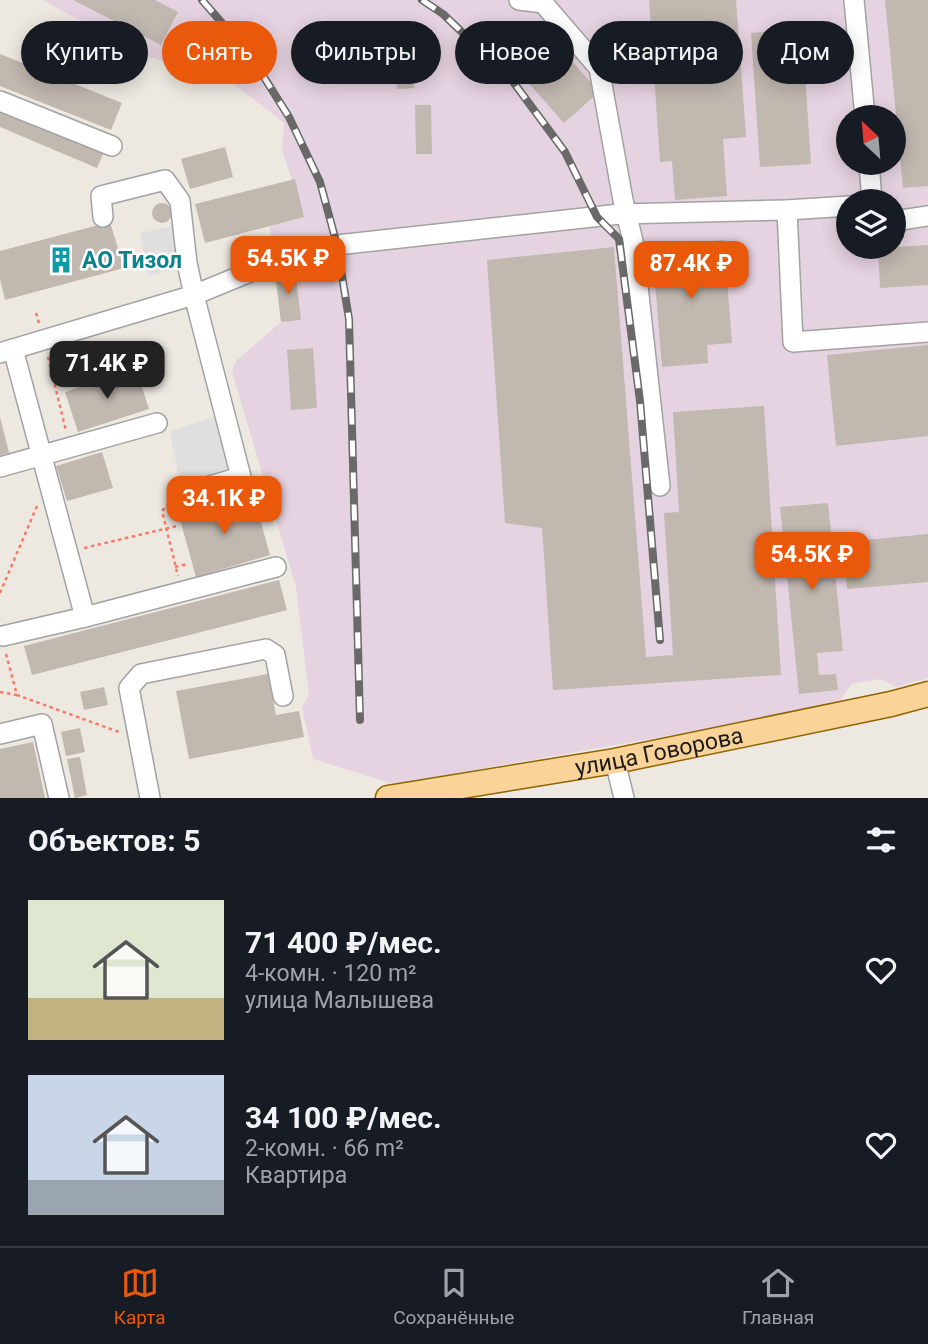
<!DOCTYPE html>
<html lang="ru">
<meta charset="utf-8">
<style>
body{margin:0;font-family:Roboto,sans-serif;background:#20242c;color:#f1f3f6;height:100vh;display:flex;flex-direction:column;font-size:26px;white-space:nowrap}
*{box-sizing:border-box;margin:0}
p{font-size:23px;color:#9ea1a6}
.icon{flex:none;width:38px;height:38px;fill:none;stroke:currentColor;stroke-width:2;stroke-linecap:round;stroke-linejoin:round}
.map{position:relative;height:798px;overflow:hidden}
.drawer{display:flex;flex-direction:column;background:#171b24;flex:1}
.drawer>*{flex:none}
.banner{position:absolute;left:21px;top:21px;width:887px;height:63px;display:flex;gap:14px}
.needle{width:46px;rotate:334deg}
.fabs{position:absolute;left:836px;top:105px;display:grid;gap:14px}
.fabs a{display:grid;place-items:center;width:70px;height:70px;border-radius:50%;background:#171b24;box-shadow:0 4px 18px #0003;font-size:35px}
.price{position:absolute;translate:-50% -60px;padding:0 16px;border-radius:14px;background:#ea580c;color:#fff;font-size:23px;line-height:46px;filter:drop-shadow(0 2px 4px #0008)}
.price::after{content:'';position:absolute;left:50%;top:42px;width:21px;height:16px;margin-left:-10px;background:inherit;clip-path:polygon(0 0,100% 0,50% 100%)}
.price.active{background:#222;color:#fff}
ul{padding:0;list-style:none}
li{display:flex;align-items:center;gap:21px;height:175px;padding:0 28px}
li span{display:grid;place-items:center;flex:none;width:196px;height:140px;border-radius:0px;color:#555}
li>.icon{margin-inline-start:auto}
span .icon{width:84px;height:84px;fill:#fffc;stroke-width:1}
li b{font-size:30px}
h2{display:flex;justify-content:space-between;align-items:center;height:84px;padding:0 28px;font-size:30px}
.tag{padding:0 24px;border-radius:32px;background:#171b24;box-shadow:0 4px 18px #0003;font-size:24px;line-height:63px}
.tag.active{background:#ea580c;color:#fff}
.tab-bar{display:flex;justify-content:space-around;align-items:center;height:98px;border-top:2px solid #363941;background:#171b24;font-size:19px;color:#9ea1a6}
.tab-bar a{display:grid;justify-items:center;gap:4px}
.tab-bar .active{color:#ea580c}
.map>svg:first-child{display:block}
.industrial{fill:#e6d3e1;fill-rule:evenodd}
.parking{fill:#dfdfdf}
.building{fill:#c1b8b0}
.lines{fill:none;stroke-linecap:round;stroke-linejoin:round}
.minor-casing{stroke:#a2a2a2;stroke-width:22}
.major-casing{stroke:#8f6503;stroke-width:27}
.path{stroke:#f77b68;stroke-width:2.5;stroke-dasharray:3.5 3.5;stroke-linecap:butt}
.minor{stroke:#fff;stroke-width:19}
.major{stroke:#fad399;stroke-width:24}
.rail-casing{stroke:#696969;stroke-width:8}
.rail{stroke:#fff;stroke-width:5;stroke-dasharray:16;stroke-linecap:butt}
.labels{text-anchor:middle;stroke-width:5;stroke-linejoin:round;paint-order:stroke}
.culture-label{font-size:23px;font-weight:bold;fill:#0d838f;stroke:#fff;text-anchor:start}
.street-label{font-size:23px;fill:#1b1b1b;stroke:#fff}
</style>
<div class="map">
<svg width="928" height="798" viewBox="0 0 928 798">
<rect width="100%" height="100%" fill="#ede9e1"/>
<!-- industrial -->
<path class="industrial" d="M42,0h886v678l-32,9 -16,-8 -28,5 -16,22 -442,78 -81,-25 -11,-52 7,-12 -13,-108 -64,-215 3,-10 46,-40 -11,-96 34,-9 -22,-67 2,-27 -72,-56 -38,-2 -27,-9zM849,117h45v46h-45zM849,201h45v46h-45z"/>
<!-- parking -->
<g class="parking">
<path d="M172,226l11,41 -35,9 -8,-43z"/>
<path d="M222,414l16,61 -56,17 -12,-60z"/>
</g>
<!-- building -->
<g class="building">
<path d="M73,0h82l23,12 -17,33z"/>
<path d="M649,0h87l10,137 -23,2 4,57 -52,4 -3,-39 -12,1z"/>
<path d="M885,0h43v186l-25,2z"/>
<path d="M537,21l62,71 -35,31 -63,-71z"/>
<path d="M802,29l9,135 -51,3 -9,-134z"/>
<path d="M412,53l2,35 -17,1 -1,-35z"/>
<path d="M0,54l122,49 -11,27 -111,-44z"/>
<path d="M415,105h16l1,49h-16z"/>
<path d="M0,108l104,44 -7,16 -97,-41z"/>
<path d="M225,147l8,30 -43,12 -9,-30z"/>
<path d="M295,179l9,38 -99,26 -10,-39z"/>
<circle cx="162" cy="213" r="10"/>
<path d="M110,222l14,46 -119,32 -5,-21v-28z"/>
<path d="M724,240l8,103 -25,2 1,18 -46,4 -10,-121z"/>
<path d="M928,245v40l-48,3 -2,-40z"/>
<path d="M614,247l32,410 27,-2 -9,-142 15,-1 -6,-100 91,-6 17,269 -228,15 -11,-162 -37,-5 -18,-263z"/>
<path d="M295,270l6,50 -20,2 -6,-50z"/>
<path d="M928,345v91l-92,10 -9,-91z"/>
<path d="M313,348l4,60 -26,2 -4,-60z"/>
<path d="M136,369l13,40 -71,23 -13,-40z"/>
<path d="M0,417l9,36 -9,2z"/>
<path d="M102,452l11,36 -46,13 -11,-35z"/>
<path d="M253,494l17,61 -74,22 -17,-61z"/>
<path d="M828,503l15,148 -26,2 2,22 17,-1 2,16 -39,4 -19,-187z"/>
<path d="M928,534v48l-81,7 -4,-47z"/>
<path d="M279,580l8,30 -255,65 -8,-29z"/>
<path d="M268,674l8,41 23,-4 5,26 -115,22 -13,-68z"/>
<path d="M104,687l4,18 -24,5 -4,-18z"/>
<path d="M80,728l5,24 -19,4 -5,-24z"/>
<path d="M33,742l12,56h-45v-49z"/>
<path d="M80,757l7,38 -12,3 -8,-39z"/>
</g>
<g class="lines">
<!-- minor casing -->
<g class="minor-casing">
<g id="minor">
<path d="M519,0l24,3 56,65 24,132 10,41 27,245"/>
<path d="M854,0l11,117"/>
<path d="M0,101l112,45"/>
<path d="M869,163l3,38"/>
<path d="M849,206l-62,4 6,132 135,-10"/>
<path d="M103,217l-2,-21 64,-16 15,21 7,62 7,32 47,182 -52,15"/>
<path d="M894,221l34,-5"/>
<path d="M0,353l194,-58 61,-25 82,-25 283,-31 167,-4"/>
<path d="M0,467l157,-44"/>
<path d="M85,617l191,-50"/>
<path d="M3,636l82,-19 -72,-268"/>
<path d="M0,734l42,-10 17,74"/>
<path d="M615,761l9,37"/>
<path d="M150,798l-21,-110 12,-14 125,-25 9,6 8,41"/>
</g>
</g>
<!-- major casing -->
<g class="major-casing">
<g id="major">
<path id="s1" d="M388,798l227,-37 276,-57 37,-10"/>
</g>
</g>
<!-- path -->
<g class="path">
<path d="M36,313l3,10"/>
<path d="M48,357l18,74"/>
<path d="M174,498l-12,13 16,65"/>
<path d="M84,548l93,-22"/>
<path d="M175,567l12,-3"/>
<path d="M0,593l37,-87"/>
<path d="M6,654l11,41 102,37"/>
<path d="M0,692l17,3"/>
</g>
<!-- minor -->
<use href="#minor" class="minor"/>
<!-- major -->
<use href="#major" class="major"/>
<!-- rail casing -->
<g class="rail-casing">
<g id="rail">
<path d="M202,0l48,55 39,62 31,65 17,63 12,74 11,401"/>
<path d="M422,0l21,14 68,65 54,73 32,65 22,22 21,162 20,239"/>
</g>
</g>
<!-- rail -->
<use href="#rail" class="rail"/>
</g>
<!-- icons -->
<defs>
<g id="building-bare" transform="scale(2.1)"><path d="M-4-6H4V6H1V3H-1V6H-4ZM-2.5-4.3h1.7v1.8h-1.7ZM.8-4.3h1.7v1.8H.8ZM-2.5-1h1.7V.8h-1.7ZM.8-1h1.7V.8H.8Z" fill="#0f9aa8" stroke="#fff" stroke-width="2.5" paint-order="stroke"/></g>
</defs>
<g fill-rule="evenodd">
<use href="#building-bare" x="61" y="260"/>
</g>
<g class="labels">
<!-- culture labels -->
<g class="culture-label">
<text x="82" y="268">АО Тизол</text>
</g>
<!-- street labels -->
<g class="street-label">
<text dy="8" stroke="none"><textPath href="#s1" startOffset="275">улица Говорова</textPath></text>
</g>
</g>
</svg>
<div class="fabs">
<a><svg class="needle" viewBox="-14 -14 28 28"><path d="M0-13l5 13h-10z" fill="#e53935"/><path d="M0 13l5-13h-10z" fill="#9ea1a6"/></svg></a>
<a><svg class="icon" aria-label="layers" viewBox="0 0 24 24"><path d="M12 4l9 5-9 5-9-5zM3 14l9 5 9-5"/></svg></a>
</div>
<b class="price" style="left:288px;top:296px">54.5K ₽</b>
<b class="price" style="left:691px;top:301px">87.4K ₽</b>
<b class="price active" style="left:107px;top:401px">71.4K ₽</b>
<b class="price" style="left:224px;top:536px">34.1K ₽</b>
<b class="price" style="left:812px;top:592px">54.5K ₽</b>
<div class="banner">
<a class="tag">Купить</a>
<a class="tag active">Снять</a>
<a class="tag">Фильтры</a>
<a class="tag">Новое</a>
<a class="tag">Квартира</a>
<a class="tag">Дом</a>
</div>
</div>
<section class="drawer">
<h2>Объектов: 5<svg class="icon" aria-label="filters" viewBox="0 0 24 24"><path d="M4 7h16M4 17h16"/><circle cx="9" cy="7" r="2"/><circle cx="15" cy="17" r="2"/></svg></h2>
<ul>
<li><span style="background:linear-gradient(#dfe7d0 70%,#c2b280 0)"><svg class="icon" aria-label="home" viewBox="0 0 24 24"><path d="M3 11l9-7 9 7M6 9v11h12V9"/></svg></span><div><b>71 400 ₽/мес.</b><p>4-комн. · 120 m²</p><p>улица Малышева</p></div><svg class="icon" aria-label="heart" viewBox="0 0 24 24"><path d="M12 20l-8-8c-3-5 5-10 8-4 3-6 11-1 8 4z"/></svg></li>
<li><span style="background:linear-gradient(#c9d6e8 75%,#9aa5b1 0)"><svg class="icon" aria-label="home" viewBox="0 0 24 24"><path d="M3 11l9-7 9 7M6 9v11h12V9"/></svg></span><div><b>34 100 ₽/мес.</b><p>2-комн. · 66 m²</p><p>Квартира</p></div><svg class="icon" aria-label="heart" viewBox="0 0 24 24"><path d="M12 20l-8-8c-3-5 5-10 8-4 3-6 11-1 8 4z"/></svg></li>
</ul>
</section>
<nav class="tab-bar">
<a class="active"><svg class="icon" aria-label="map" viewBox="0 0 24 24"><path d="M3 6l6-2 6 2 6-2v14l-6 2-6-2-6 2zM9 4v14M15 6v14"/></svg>Карта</a>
<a><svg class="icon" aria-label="saved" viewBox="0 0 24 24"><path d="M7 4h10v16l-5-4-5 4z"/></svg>Сохранённые</a>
<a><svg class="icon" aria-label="home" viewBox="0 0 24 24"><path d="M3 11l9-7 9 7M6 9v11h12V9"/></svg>Главная</a>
</nav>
